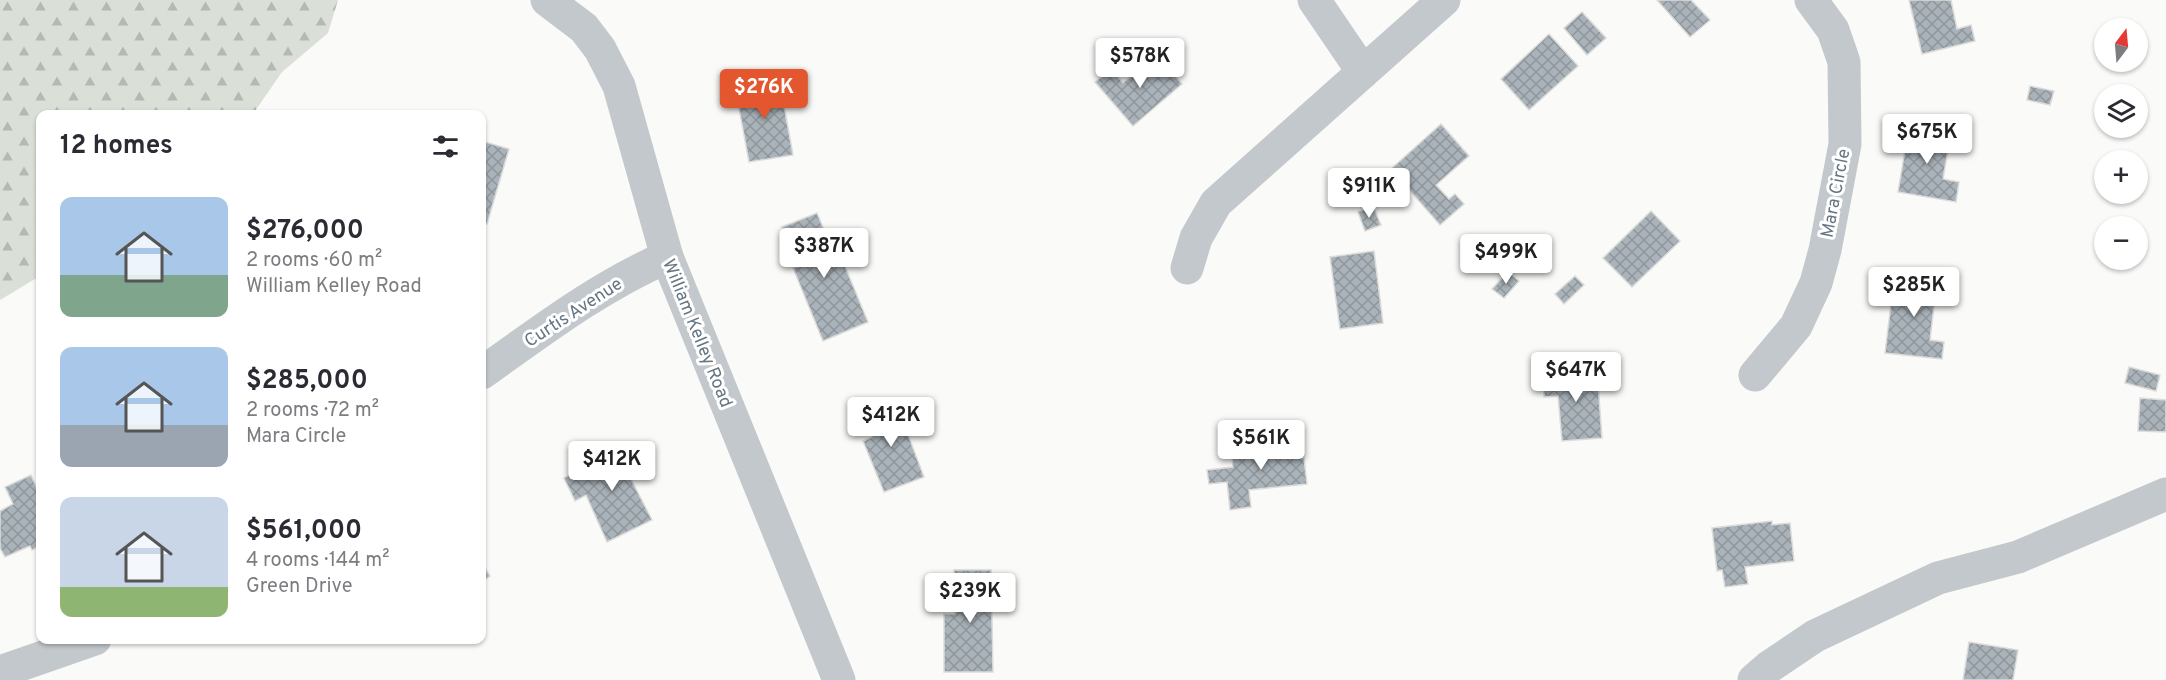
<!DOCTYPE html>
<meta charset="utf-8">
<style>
body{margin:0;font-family:Overpass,sans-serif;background:#f7f7f7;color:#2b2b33;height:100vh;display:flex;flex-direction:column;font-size:22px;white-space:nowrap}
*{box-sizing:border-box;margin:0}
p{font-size:20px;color:#7c7c81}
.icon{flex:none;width:33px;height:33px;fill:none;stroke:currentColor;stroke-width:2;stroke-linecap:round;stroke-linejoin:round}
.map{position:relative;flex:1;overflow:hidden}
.drawer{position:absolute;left:36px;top:110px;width:450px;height:534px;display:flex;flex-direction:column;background:#fff;border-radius:12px;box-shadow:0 2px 4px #0004}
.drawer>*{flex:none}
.needle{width:39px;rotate:16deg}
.controls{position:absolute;left:2094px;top:18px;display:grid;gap:12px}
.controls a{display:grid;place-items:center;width:54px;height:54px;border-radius:50%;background:#fff;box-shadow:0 2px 4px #0004;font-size:30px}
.price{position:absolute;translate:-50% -51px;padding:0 14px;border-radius:6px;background:#fff;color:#222;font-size:20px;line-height:39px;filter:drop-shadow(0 2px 3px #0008)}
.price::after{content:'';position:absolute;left:50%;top:36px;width:18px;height:14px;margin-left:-9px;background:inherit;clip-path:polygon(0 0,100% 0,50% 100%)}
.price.current{background:#e4572e;color:#fff}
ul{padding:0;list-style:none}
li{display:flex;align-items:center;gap:18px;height:150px;padding:0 24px}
li span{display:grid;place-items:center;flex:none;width:168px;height:120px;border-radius:12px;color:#555}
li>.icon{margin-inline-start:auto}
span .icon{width:72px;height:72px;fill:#fffc;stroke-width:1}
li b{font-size:26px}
h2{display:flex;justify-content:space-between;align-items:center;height:72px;padding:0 24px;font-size:26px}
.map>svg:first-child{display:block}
.forest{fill:url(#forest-firs)}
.building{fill:url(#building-cross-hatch);stroke:#dcdcda;stroke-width:1.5}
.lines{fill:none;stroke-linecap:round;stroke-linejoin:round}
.minor{stroke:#c3c8cc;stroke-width:33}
.labels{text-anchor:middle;stroke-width:6;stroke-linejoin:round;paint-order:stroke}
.street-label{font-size:18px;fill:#657683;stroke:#fff}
</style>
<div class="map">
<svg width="2166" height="680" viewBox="0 0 2166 680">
<defs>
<pattern id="forest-firs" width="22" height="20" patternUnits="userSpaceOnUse" patternTransform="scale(1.5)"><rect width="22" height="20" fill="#dadfd7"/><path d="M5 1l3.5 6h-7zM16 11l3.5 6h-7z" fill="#b4b9b4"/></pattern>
<pattern id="building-cross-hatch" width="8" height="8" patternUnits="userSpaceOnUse" patternTransform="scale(1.5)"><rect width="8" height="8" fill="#aab3b9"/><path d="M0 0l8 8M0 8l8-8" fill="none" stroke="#8e969c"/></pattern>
</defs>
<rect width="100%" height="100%" fill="#fafaf8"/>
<!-- forest -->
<path class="forest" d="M0,0h338l-10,33 -46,39 -29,42h-213v162l-40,24z"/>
<!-- building -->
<g class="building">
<path d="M1657,0h34l19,20 -20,17z"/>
<path d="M1909,0h42l6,29 14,-4 4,16 -53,13z"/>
<path d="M1582,12l24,26 -19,17 -23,-27z"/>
<path d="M1549,34l29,32 -49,44 -28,-31z"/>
<path d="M1157,54l25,30 -49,42 -38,-44 16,-13 12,14z"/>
<path d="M779,78l14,77 -44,7 -14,-75z"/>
<path d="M2030,86l24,5 -4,14 -23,-5z"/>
<path d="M1441,124l28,32 -33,29 13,14 6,-5 9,10 -24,21 -49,-56z"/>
<path d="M1909,126l42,7 -8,46 16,3 -3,20 -58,-10z"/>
<path d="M482,141l27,8 -22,75 -5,-2z"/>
<path d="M1373,206l8,19 -16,6 -7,-19z"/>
<path d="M1651,211l29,30 -48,46 -29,-29z"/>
<path d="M817,213l15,36 5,-2 31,75 -45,19 -30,-73 6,-2 -17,-39z"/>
<path d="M2115,218l16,3 -2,5h-16z"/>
<path d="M1374,251l9,72 -43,6 -10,-72z"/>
<path d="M1910,270l28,3 -8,67 14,2 -2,17 -57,-6 8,-66 14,2z"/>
<path d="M1508,272l11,9 -15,17 -12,-9z"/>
<path d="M1575,276l9,9 -20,19 -9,-10z"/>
<path d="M2129,367l31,8 -4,16 -31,-8z"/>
<path d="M1597,369l5,69 -40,3 -4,-45 -14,1 -1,-23z"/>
<path d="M2140,398l26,2v32l-28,-1z"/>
<path d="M895,400l29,77 -40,15 -21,-51 9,-4 -8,-25z"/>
<path d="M1302,441l5,43 -58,6 2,17 -21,3 -3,-28 -18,2 -2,-14 26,-3 -2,-19z"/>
<path d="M630,444l14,28 -13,7 21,41 -45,22 -21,-47 -11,6 -11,-23z"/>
<path d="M31,475l9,20v51l-8,4 -2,-4 -25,11 -5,-9v-37l13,-7 -8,-17z"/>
<path d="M1772,521v4l18,-2 4,38 -49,6 3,17 -23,3 -3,-17 -5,1 -5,-43z"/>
<path d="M482,563l8,13 -8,6z"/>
<path d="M954,570h37l2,102h-49v-58h11z"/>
<path d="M1969,642l49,8 -5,30h-50z"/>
</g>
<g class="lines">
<!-- minor -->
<g class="minor">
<path d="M547,0l37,28 16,21 19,37 48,171 172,423"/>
<path d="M1314,0l49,72"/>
<path d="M1187,268l9,-30 20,-35 228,-203"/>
<path d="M482,373c59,-42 118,-87 185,-116"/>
<path d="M1755,375l41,-49 20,-43 9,-33 20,-106 -1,-82 -11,-32 -22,-30"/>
<path d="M0,672l95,-33"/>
<path d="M1754,680l15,-13 46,-31 123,-58 80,-21 148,-63"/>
</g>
</g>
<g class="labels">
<!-- street labels -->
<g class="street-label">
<text transform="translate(1835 193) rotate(-79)" y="6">Mara Circle</text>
<text transform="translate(573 312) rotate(-33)" y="6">Curtis Avenue</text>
<text transform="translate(698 333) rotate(68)" y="6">William Kelley Road</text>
</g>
</g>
</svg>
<div class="controls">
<a><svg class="needle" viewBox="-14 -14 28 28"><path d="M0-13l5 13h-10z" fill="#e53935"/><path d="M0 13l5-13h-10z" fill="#7c7c81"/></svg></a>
<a><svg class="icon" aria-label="layers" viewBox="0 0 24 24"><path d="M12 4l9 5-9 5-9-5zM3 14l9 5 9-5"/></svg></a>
<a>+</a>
<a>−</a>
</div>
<b class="price" style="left:1140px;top:89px">$578K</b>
<b class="price current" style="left:764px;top:120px">$276K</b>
<b class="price" style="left:1927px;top:165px">$675K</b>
<b class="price" style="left:1369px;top:219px">$911K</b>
<b class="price" style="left:824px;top:279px">$387K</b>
<b class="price" style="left:1506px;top:285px">$499K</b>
<b class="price" style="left:1914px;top:318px">$285K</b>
<b class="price" style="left:1576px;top:403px">$647K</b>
<b class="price" style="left:891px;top:448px">$412K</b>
<b class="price" style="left:1261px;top:471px">$561K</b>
<b class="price" style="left:612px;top:492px">$412K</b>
<b class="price" style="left:970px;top:624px">$239K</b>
<section class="drawer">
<h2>12 homes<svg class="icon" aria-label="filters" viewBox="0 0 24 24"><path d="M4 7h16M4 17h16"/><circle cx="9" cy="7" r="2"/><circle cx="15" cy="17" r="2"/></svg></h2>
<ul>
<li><span style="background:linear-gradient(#a9c7e8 65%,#7fa58c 0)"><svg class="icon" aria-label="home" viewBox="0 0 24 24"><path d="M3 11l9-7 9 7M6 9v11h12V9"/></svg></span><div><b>$276,000</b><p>2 rooms · 60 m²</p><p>William Kelley Road</p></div></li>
<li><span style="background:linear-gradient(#a9c7e8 65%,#9aa5b1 0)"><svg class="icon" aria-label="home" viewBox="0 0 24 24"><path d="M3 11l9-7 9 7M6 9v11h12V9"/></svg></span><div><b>$285,000</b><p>2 rooms · 72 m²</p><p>Mara Circle</p></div></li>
<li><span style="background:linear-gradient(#c9d6e8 75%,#8fb573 0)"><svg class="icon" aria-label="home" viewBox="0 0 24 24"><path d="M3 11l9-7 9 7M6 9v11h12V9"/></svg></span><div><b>$561,000</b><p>4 rooms · 144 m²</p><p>Green Drive</p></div></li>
</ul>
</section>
</div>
